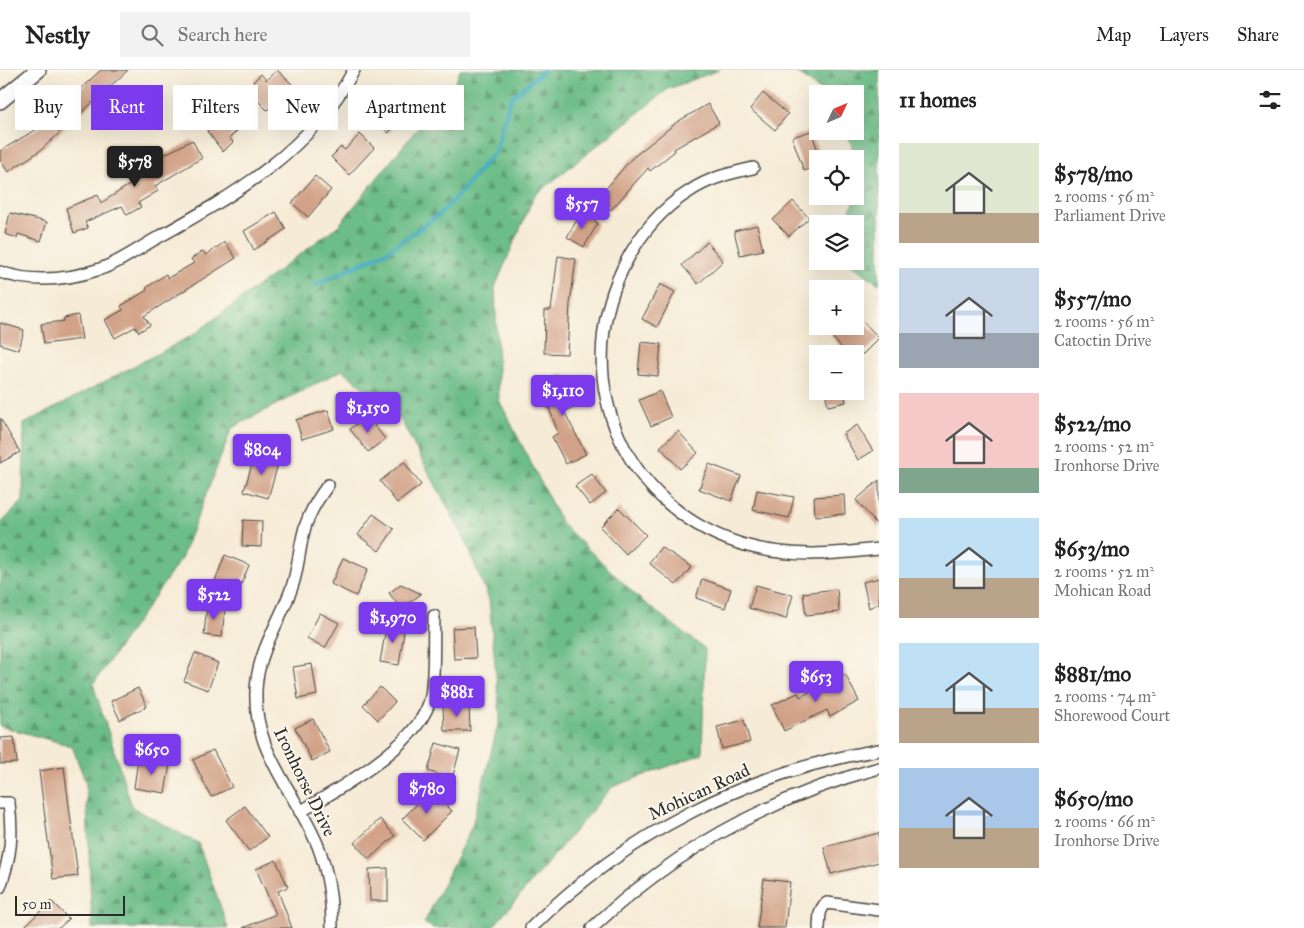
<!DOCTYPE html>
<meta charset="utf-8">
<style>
body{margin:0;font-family:"IM FELL Great Primer",serif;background:#f2f2f2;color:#222;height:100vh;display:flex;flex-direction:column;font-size:19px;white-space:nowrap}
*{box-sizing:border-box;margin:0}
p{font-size:16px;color:#767676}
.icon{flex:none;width:28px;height:28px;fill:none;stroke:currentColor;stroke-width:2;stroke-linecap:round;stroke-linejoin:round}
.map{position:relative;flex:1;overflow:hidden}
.panel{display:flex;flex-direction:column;background:#fff;width:425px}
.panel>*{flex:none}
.guide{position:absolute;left:15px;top:15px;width:475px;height:45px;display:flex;gap:10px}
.needle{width:32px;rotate:46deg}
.buttons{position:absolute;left:809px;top:15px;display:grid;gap:10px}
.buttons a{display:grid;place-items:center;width:55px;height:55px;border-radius:0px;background:#fff;box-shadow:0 5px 20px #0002;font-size:25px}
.scale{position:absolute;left:15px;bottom:12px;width:110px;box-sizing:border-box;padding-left:5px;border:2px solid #2b2b2b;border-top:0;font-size:14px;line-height:18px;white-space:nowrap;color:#2b2b2b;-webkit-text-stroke:4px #fbf7ec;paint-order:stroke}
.price{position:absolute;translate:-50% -42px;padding:0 11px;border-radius:5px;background:#7c3aed;color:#fff;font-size:16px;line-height:32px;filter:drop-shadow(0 1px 2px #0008)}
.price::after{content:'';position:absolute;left:50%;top:30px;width:15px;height:11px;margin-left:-8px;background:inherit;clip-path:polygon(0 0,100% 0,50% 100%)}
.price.on{background:#222;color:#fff}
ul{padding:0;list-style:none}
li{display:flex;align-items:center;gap:15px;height:125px;padding:0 20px}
li span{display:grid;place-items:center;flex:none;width:140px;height:100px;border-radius:0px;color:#555}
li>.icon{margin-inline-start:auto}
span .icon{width:60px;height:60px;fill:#fffc;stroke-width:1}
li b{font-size:21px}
h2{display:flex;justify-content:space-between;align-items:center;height:60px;padding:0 20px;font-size:21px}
.pill{padding:0 18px;border-radius:0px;background:#fff;box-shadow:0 5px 20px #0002;font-size:18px;line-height:45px}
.pill.on{background:#7c3aed;color:#fff}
header{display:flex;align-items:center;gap:30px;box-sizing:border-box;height:70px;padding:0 25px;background:#fff;border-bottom:1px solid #e0e0e0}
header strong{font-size:24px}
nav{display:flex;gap:28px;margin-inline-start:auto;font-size:18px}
.search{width:350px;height:45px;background:#f2f2f2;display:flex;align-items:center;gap:12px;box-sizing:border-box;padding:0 18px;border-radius:0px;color:#767676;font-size:19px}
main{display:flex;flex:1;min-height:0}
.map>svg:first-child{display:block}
.forest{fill:url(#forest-firs);stroke:#4c745a}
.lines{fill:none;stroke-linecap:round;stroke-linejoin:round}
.stream{stroke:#42aec0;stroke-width:4.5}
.building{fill:#d1a287}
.minor-casing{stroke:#494845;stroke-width:14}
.tertiary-casing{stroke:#494845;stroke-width:18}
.minor{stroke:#fff;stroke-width:11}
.tertiary{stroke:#fff;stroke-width:15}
.labels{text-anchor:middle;stroke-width:4;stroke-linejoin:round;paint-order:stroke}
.street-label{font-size:18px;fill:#2b2b2b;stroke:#fbf7ec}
</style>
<header>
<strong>Nestly</strong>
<div class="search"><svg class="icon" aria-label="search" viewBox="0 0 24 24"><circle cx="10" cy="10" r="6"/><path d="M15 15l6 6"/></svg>Search here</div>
<nav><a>Map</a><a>Layers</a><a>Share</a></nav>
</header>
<main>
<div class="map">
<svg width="879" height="858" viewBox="0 0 879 858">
<defs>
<pattern id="forest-firs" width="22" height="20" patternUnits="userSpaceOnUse" patternTransform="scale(1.25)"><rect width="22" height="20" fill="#6dbd88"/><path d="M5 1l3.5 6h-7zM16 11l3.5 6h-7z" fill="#5a9a6f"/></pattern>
</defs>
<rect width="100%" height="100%" fill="#fbf7ec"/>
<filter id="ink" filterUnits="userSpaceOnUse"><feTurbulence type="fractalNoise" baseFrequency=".02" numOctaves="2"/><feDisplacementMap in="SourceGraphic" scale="10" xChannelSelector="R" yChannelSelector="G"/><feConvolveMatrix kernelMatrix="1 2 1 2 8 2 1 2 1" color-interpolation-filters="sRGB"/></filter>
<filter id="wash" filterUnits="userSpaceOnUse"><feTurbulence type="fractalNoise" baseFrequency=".0096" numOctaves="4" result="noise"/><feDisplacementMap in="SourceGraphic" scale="20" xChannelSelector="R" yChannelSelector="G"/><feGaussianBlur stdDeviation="1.12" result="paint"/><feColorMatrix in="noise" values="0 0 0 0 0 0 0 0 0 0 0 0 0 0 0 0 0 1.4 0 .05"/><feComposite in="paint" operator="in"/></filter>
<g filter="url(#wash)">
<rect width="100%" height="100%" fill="#f6ebd6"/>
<!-- forest -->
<g class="forest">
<path d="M460,0h259l-51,19 -134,107 -39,91 4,113 63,124 79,76 64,49 -3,105 -90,33 -120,141h-59l-9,-5 48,-97 28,-109 -11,-117 -23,-58 -68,-127 -56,-45 -110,58 -51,131 -88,125 39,123 66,36 30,85h-136l-6,-145 -14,-37 -72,-20v-202l23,-23 1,-77 169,-89 146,-110 117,-144z"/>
<path d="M793,0h86v214l-32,-23h8v-37h-14l23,-37 -17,-56h8v-37h-29z"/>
</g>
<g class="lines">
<!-- stream -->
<path class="stream" d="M315,215l71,-33 54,-38 22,-23 33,-40 16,-53 33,-28"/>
</g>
<g id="blocks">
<!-- building -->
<g class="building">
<path d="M101,0h27l-87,80 -33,22 -8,-12v-9l50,-30 -2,-3z"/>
<path d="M277,0l17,16 -27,24 -16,-16 7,-7 -5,-5 8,-8 5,6z"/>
<path d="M398,21l16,17 -26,25 -15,-17z"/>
<path d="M763,23l25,21 -13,16 -25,-21z"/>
<path d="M708,34l11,19 -45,26 1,2 -25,20 -2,-3 -37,42 -14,-11 34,-40 46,-37z"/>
<path d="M232,38l14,15 -17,15 4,4 -10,10 -16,-21z"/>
<path d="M811,61l10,28h-3v7l-14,5 -12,-34z"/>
<path d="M360,64l14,14 -25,27 -18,-18 10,-10 4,3z"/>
<path d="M192,70l10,18 -47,28 3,5 -20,12 3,4 -14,8 -5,-9 -37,16 3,6 -14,5 -8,-25 32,-13 3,8 61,-39 -4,-6z"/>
<path d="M315,106l16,14 -23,27 -16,-14z"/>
<path d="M793,131l16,17 -20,18 -16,-16z"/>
<path d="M276,142l10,17 -32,21 -10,-19z"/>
<path d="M10,143l37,9 -6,19 -23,-7 -1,4 -12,-4z"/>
<path d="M581,143l17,10 -14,24 -17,-10z"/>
<path d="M757,155l6,25 -23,5 -6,-24z"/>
<path d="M225,172l11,16 -92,58 6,9 -11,7 -4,-5 -20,11 -10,-18 18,-10 -2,-4 26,-16 -1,-2 20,-14 2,4 26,-15 -3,-4 12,-8 3,4z"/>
<path d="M707,172l16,19 -25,23 -16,-19z"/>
<path d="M558,186l18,3 -6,45 -3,50 -23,-1 1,-43h6z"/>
<path d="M660,214l15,8 -18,35 -15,-8z"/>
<path d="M855,243l24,25 -16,16h-15l-17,-18 10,-10h14z"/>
<path d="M78,245l4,24 -38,5 -3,-20 23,-3v-3z"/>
<path d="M0,253l24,7 -5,20 -19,-6z"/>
<path d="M641,272l20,2 -3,32 -20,-2z"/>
<path d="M565,304l11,33 -12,4 22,43 -20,10 -14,-27 6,-4 -18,-51z"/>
<path d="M660,321l11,26 -20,9 -12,-26z"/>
<path d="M825,321h19l2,11 -18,4z"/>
<path d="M328,340l6,19 -32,10 -6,-19z"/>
<path d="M367,346l18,23 -17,13 -18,-23z"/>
<path d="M0,348l20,34 -20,11z"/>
<path d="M857,355l16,26 -15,9 -15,-26z"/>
<path d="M678,361l20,22 -18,16 -20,-22z"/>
<path d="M255,384l24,7 -11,37 -24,-7z"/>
<path d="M404,392l17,23 -24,18 -17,-22z"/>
<path d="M709,394l32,12 -10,25 -32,-12z"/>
<path d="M592,404l14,19 -16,12 -15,-19z"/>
<path d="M879,410v47l-23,-27z"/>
<path d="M757,420l37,7 -5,21 -36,-8z"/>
<path d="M844,425l1,19 -30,2 -1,-19z"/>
<path d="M619,438l27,27 -20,19 -26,-27z"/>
<path d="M373,444l21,15 -15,22 -21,-16z"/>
<path d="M243,450l19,1 -1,26 -19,-1z"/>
<path d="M661,477l31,20 -16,18 -27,-22z"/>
<path d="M225,485l24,10 -12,30 -24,-9z"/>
<path d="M343,488l25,11 -12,27 -25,-12z"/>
<path d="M879,508v25l-10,5 -6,-26z"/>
<path d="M702,509l29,10 -6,19 -29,-10z"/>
<path d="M401,514l20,10 -20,15 -12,-16z"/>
<path d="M756,515l37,10 -7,24 -37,-11z"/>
<path d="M837,519l2,23 -33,3 -3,-22z"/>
<path d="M207,535l18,3 -3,29 -18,-2z"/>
<path d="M320,543l19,10 -14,25 -18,-10z"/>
<path d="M387,552l18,3 -6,40 -19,-3z"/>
<path d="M474,557l2,31 -22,1 -2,-31z"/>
<path d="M195,583l23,10 -10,27 -24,-9z"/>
<path d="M312,594l5,31 -19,4 -5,-32z"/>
<path d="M845,604l14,27 -29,16 -3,-7 -43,21 -12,-26 26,-12 2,4z"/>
<path d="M380,617l15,15 -17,18 -15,-15z"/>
<path d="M138,618l9,18 -27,14 -9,-19z"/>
<path d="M469,634l1,27h-26l-1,-26z"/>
<path d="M313,649l17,33 -18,9 -17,-33z"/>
<path d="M744,650l6,22 -28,7 -5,-22z"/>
<path d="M14,667l3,26 -17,1v-26z"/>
<path d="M436,673l24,7 -8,29 -24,-8z"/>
<path d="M213,680l19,37 -21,10 -18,-37z"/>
<path d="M138,689l32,5 -5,29 -31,-5z"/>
<path d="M64,697l14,109 -25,3 -14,-108z"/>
<path d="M431,720l21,21 -29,29 -21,-21z"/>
<path d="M245,736l23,31 -19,14 -23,-31z"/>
<path d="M380,749l15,17 -26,23 -15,-16z"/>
<path d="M879,763v29l-48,12 -7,-27z"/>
<path d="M276,790l12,27 -10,4 14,37h-49l33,-14 -20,-45z"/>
<path d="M388,798v33h-18l-1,-32z"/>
<path d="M764,809l26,3 -5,46h-28z"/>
<path d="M51,831l18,18 -10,9h-36z"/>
</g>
</g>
</g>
<g filter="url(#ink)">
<use href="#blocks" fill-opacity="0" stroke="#494845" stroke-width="1"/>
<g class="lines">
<!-- minor casing -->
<g class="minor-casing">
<g id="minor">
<path d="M753,98c-22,5 -44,10 -63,23 -31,19 -53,47 -68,79 -53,113 4,242 126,276 44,12 87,8 131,3"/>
<path d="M0,202c32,11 66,8 97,-2 21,-6 42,-22 60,-32 79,-44 153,-87 197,-168"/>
<path d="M328,415c-9,12 -17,25 -22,39 -7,21 -7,43 -14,63 -11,32 -30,58 -35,92 -9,69 37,109 61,167 10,26 14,54 14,82"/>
<path d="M0,733h9c4,32 2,54 -9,84"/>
<path d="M300,742c38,-23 122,-68 131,-116 4,-26 2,-54 3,-80"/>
<path d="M531,858c95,-94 216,-156 348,-178"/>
<path d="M592,858c82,-77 179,-131 287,-160"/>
<path d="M819,858c1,-10 -1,-19 8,-25l52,7"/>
</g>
</g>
<!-- tertiary casing -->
<g class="tertiary-casing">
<path id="tertiary" d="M0,31l38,-31"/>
</g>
<!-- minor -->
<use href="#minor" class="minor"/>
<!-- tertiary -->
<use href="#tertiary" class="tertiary"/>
</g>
</g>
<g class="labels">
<!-- street labels -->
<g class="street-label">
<text transform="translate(305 712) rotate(64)" y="6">Ironhorse Drive</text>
<text transform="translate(699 722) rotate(-25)" y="6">Mohican Road</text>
</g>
</g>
</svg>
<div class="buttons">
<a><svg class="needle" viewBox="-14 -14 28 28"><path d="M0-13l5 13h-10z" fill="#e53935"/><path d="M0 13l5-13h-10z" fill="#767676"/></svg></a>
<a><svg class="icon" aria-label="locate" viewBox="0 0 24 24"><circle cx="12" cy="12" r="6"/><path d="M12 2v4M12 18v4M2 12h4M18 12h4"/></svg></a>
<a><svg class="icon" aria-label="layers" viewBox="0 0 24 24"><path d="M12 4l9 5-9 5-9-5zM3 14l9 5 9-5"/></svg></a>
<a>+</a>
<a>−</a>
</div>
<div class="scale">50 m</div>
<b class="price on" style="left:135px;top:118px">$578</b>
<b class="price" style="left:582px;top:160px">$557</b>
<b class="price" style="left:563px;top:347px">$1,110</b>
<b class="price" style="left:368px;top:364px">$1,150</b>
<b class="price" style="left:262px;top:406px">$804</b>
<b class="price" style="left:214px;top:551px">$522</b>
<b class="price" style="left:393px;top:574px">$1,970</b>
<b class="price" style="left:816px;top:633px">$653</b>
<b class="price" style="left:457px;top:648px">$881</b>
<b class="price" style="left:152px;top:706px">$650</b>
<b class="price" style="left:427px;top:745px">$780</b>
<div class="guide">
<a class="pill">Buy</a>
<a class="pill on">Rent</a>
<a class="pill">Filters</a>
<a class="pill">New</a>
<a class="pill">Apartment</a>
</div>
</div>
<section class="panel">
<h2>11 homes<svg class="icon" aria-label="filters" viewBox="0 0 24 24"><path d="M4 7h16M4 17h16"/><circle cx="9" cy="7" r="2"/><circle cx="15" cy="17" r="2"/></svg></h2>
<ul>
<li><span style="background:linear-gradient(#dfe7d0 70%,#b9a48a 0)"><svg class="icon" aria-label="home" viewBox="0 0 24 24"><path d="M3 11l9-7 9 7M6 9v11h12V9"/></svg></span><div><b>$578/mo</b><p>2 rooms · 56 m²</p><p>Parliament Drive</p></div></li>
<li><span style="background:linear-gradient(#c9d6e8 65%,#9aa5b1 0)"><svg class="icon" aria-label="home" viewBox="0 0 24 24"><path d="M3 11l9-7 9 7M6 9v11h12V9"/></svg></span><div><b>$557/mo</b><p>2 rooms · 56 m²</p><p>Catoctin Drive</p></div></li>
<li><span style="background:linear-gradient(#f6c9c9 75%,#7fa58c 0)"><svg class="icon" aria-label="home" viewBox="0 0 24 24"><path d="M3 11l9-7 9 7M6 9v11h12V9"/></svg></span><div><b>$522/mo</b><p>2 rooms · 52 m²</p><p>Ironhorse Drive</p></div></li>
<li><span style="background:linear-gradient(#bfe0f5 60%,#b9a48a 0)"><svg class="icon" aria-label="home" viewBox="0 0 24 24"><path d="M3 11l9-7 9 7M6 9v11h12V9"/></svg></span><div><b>$653/mo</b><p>2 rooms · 52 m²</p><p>Mohican Road</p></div></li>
<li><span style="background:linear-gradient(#bfe0f5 65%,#b9a48a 0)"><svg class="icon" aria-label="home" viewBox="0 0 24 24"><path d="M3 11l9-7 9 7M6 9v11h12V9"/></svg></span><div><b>$881/mo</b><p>2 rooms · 74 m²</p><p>Shorewood Court</p></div></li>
<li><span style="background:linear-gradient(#a9c7e8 60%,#b9a48a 0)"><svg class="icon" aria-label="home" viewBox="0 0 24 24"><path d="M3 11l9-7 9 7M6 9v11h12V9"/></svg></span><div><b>$650/mo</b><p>2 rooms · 66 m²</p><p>Ironhorse Drive</p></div></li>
</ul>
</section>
</main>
